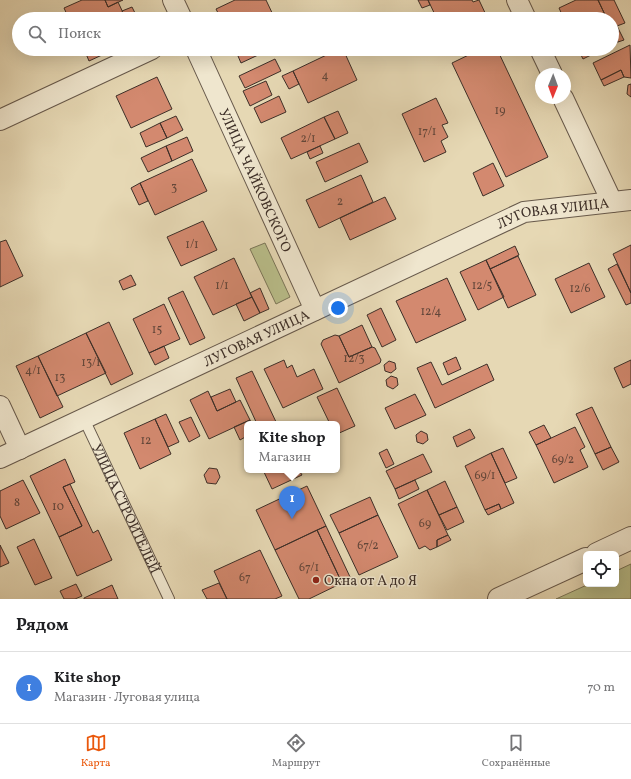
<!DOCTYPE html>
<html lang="ru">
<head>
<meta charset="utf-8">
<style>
	:root { --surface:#fff; --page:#f2f2f2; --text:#202124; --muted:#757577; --line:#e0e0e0; --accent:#ea580c }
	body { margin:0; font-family:Vollkorn,serif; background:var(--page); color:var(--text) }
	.controls { position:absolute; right:12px; bottom:12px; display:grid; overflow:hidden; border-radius:6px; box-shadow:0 4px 16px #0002 }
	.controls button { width:36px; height:36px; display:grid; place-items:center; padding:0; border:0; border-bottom:1px solid var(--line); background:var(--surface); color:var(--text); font:20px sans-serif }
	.compass { position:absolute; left:535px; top:68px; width:36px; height:36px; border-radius:50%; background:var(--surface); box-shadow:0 4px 16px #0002; rotate:181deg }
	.you { position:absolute; left:338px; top:308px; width:14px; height:14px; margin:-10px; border:3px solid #fff; border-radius:50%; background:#1a73e8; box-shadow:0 0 0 6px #1a73e833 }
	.badge { display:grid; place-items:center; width:26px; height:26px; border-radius:50%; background:var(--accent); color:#fff; font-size:13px; font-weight:700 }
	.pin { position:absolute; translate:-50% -33px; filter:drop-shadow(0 1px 2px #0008) }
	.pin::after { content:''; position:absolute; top:21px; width:14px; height:12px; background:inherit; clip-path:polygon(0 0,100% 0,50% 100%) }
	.popup { position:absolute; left:244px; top:421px; width:96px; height:52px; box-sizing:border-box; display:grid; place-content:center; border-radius:6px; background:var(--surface); filter:drop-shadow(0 1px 3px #0005); font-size:13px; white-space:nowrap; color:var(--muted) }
	.popup b { font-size:15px; color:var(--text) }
	.popup::after { content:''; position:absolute; left:50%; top:100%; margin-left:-8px; border:8px solid transparent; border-top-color:var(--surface) }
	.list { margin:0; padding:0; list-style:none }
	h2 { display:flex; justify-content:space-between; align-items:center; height:52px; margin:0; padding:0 16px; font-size:17px }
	h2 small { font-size:13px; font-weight:400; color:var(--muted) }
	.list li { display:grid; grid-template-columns:26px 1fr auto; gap:12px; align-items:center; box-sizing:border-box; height:72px; padding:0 16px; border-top:1px solid var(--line) }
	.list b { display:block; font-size:15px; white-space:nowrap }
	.list p { margin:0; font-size:13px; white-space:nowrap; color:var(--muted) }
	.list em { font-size:13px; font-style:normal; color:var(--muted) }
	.icon { flex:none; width:22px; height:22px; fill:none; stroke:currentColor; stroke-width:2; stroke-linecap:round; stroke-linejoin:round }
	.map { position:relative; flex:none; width:631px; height:599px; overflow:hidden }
	.search { position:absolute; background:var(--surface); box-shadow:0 4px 16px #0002; left:12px; right:12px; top:12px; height:44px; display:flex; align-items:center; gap:10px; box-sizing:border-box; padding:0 14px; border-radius:22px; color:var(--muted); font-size:15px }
	.sheet { height:124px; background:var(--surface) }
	nav { display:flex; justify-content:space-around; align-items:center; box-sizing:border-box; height:56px; border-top:1px solid var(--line); background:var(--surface); font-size:11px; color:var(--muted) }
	nav a { display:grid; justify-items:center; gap:2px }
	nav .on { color:var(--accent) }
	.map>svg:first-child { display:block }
	.green { fill:#b9be8a; stroke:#7b7659 }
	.building { fill:#d3896f; stroke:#3d2f28 }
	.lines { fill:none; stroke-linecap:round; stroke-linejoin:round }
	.service-casing { stroke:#67594b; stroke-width:12 }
	.minor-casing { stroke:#67594b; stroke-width:22 }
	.tertiary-casing { stroke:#67594b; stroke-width:24 }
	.service { stroke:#efe6ce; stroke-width:10 }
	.minor { stroke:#efe6ce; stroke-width:20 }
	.tertiary { stroke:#efe6ce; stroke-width:22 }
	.poi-dot { fill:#8f2418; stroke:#efe6ce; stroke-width:1.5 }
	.labels { text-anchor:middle; stroke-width:3; stroke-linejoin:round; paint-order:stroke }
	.number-label { font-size:12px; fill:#62463a }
	.street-label { font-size:14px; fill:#3d2f28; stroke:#efe6ce }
	.poi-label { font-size:14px; fill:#3d2f28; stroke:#efe6ce; text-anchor:start }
</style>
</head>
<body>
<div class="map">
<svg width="631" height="599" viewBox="0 0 631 599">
	<rect width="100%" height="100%" fill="#e6d8b4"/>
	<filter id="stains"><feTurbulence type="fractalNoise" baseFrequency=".005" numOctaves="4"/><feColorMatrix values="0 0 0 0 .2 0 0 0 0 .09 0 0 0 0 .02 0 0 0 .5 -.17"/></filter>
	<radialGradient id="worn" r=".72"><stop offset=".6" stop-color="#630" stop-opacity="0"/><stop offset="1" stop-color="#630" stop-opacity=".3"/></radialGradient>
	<path class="green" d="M265,243l25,54 -14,7 -26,-55z
		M631,564v35h-75l33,-15h27v-13z"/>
	<path class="building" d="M82,0h23l3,7 10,-5 8,17h-57l-5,-11z
		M105,0h18l-15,7z
		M235,0h31l9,19h-54l-5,-10z
		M418,0h10l2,5 -8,3z
		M428,0h44l1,2 6,-2 8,17 -4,2h-46z
		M576,0h22l9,19h-43l-5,-11z
		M598,0h16l11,23 -8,3 7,14 -6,2 -6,-12v-11h-5z
		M132,7l6,12h-12l-4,-8z
		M612,30l6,12 -6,3z
		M630,45l1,33 -7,-1 -3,-7 -20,10 -8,-17z
		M84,49h31l-26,12z
		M235,49h36l-30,14z
		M339,49h4l14,31 -49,23 -15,-32z
		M481,49h16l51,108 -42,20 -54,-114z
		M578,49h25l-20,10z
		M275,59l6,12 -36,17 -6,-12z
		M621,70l3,7 -20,9 -3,-6z
		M293,71l6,13 -10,5 -7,-13z
		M157,77l15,32 -41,19 -15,-32z
		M266,81l6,14 -22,11 -7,-15z
		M631,84v13l-4,-3 1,-9z
		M279,96l7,16 -25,11 -7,-15z
		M436,98l12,25 -6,2 6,12 -7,4 5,11 -22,10 -22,-48z
		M338,111l10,22 -13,6 -11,-22z
		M176,116l7,14 -16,8 -7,-15z
		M324,117l11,22 -44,20 -10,-21z
		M160,123l7,15 -21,9 -6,-14z
		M187,137l6,14 -21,10 -6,-15z
		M359,143l9,19 -43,20 -9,-20z
		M166,146l6,15 -24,11 -7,-14z
		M320,146l3,7 -13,6 -3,-7z
		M192,159l15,32 -52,24 -15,-32z
		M493,163l11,23 -21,10 -10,-23z
		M361,175l12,27 -54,26 -13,-28z
		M140,183l8,18 -9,4 -8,-17z
		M385,197l11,22 -46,21 -10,-22z
		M203,221l14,29 -36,16 -14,-29z
		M6,240l17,36 -23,11v-45z
		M631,245v48l-18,-39z
		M515,246l4,9 -29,14 -4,-9z
		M518,256l18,39 -28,13 -18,-39z
		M234,258l18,39 -39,18 -19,-38z
		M486,260l18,37 -26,13 -18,-38z
		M589,263l16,34 -34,16 -16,-34z
		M617,264l14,29v10l-5,2 -18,-36z
		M131,275l5,10 -13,5 -4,-9z
		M447,278l19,42 -50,23 -20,-42z
		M260,288l9,21 -9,4 -10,-20z
		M183,291l22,47 -15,7 -22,-47z
		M252,297l8,16 -16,8 -8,-17z
		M164,304l16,35 -31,14 -16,-34z
		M381,308l15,32 -14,7 -15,-32z
		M109,322l24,52 -22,11 -25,-52z
		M362,325l10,22 -23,10 -10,-21z
		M86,333l20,40 -49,23 -19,-40z
		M335,335l4,1 10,21 23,-10 3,1 6,12 -1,3 -41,20 -18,-39 2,-4z
		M164,346l5,12 -14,7 -6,-12z
		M38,356l25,51 -23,11 -24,-52z
		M456,357l5,12 -13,6 -5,-12z
		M284,360l3,8 5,-3 5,12 17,-8 9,20 -40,19 -19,-39z
		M631,360v24l-8,4 -9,-20z
		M389,361l6,2 1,6 -5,4 -6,-2 -1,-6z
		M431,362l11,23 45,-21 7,16 -59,28 -18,-40z
		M252,371l25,53h-20l-21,-46z
		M391,376l6,2 1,7 -5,4 -6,-3 -1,-6z
		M337,388l18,38 -18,8v-10h-7l-13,-27z
		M230,389l6,13 -19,9 -6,-14z
		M208,391l9,20 23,-11 10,20 -41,19 -19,-39z
		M415,394l11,21 -31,14 -10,-21z
		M592,407l19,40 -16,7 -19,-40z
		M166,414l13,28 -11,5 -13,-28z
		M191,417l9,19 -11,6 -10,-20z
		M155,419l16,35 -31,15 -16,-36z
		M250,420l2,4h-5v12l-7,4 -6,-13z
		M544,425l7,13 -15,7 -7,-13z
		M575,427l10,20 -5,3 8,17 -34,16 -18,-38z
		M470,429l5,9 -18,9 -4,-10z
		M421,431l6,3 1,6 -5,4 -6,-2 -1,-7z
		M611,447l8,15 -16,8 -8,-16z
		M503,448l14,30 -12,5 -14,-30z
		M387,449l7,15 -8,4 -7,-15z
		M491,453l23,50 -13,6 -2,-5 -14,6 -20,-44z
		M423,454l9,18 -37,17 -9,-18z
		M65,459l10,23 -12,5 19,39 -23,11 -29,-61z
		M209,468l8,1 3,8 -4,7 -9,-1 -3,-8z
		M263,470h36l3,5 -30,14z
		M23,480l17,33 -34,16 -6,-13v-25z
		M415,480l4,9 -20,10 -4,-10z
		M445,481l12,26 -18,8 -12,-25z
		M70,484l23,49 5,-3 14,30 -35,16 -18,-39 23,-11 -19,-39z
		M307,486l19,40 -51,24 -19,-40z
		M427,490l21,45 -11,5v7l-7,3 -5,-4 -6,3 -21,-45z
		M370,497l8,18 -39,18 -9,-18z
		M499,504l2,5 -13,6 -3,-5z
		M457,507l7,15 -17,8 -8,-15z
		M378,515l20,42 -39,18 -20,-42z
		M326,526l25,53 -9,4 -25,-53z
		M317,530l25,53 -33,16h-10l-24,-49z
		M448,535l3,5 -14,7v-7z
		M34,539l18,39 -17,7 -18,-38z
		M0,545l9,18 -9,4z
		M260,550l22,46 -7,3h-48l-13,-28z
		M219,583l8,16h-20l-5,-9z
		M76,584l6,12 -7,3h-11l-4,-8z
		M112,585l6,14h-34v-1z"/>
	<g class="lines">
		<g class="service-casing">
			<g id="service">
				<path id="s1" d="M84,419l85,180"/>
			</g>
		</g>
		<g class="minor-casing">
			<g id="minor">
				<path d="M173,0l9,19"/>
				<path d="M517,0l9,19"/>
				<path id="s2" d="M196,49l119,261"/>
				<path d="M540,49l12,25"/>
				<path d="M563,98l49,104"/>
				<path d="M0,120l152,-71"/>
				<path d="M0,406l20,43"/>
				<path id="s3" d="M0,458l524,-246 107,-12"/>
			</g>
		</g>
		<g class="tertiary-casing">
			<path id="tertiary" d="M597,554l34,-16
				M499,599l87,-40"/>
		</g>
		<use href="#service" class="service"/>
		<use href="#minor" class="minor"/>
		<use href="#tertiary" class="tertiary"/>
	</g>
	<circle class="poi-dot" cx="316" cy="580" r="4"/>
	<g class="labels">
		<g class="number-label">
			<text x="325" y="79">4</text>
			<text x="500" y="114">19</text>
			<text x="427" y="135">17/1</text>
			<text x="308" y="142">2/1</text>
			<text x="174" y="191">3</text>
			<text x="340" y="205">2</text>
			<text x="192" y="248">1/1</text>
			<text x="222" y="289">1/1</text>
			<text x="482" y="289">12/5</text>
			<text x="580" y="292">12/6</text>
			<text x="431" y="315">12/4</text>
			<text x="157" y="333">15</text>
			<text x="354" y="362">12/3</text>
			<text x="91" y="366">13/1</text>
			<text x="33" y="374">4/1</text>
			<text x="60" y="381">13</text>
			<text x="146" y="444">12</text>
			<text x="563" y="463">69/2</text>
			<text x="485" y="479">69/1</text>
			<text x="17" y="506">8</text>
			<text x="58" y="510">10</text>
			<text x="425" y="527">69</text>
			<text x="368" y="549">67/2</text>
			<text x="309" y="571">67/1</text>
			<text x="245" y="581">67</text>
		</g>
		<g class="street-label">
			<text dy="5" stroke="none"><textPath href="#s2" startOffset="144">УЛИЦА ЧАЙКОВСКОГО</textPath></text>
			<text dy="5" stroke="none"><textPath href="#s3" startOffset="607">ЛУГОВАЯ УЛИЦА</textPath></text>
			<text dy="5" stroke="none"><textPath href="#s3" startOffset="283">ЛУГОВАЯ УЛИЦА</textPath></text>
			<text dy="5" stroke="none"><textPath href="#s1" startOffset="99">УЛИЦА СТРОИТЕЛЕЙ</textPath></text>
		</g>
		<g class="poi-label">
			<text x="324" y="585">Окна от А до Я</text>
		</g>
	</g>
	<rect width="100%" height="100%" filter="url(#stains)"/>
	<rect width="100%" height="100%" fill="url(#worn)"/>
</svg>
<div class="controls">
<button><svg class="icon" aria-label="locate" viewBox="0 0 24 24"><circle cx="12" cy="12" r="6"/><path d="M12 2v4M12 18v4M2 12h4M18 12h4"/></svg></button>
</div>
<svg class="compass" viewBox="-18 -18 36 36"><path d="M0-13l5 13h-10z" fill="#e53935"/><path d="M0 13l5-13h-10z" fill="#757577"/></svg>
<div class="you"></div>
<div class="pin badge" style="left:292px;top:519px;background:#3f7fe0">1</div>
<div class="popup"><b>Kite shop</b>Магазин</div>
<div class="search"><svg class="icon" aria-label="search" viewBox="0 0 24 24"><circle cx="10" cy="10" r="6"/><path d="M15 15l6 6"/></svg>Поиск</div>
</div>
<section class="sheet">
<h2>Рядом<small></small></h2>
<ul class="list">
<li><span class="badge" style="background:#3f7fe0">1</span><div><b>Kite shop</b><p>Магазин · Луговая улица</p></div><em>70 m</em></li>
</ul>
</section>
<nav>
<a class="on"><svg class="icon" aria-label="map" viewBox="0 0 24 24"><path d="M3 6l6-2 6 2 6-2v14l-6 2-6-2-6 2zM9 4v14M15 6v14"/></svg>Карта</a>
<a><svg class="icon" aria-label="directions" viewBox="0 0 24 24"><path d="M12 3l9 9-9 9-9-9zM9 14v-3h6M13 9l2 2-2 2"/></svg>Маршрут</a>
<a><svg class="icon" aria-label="saved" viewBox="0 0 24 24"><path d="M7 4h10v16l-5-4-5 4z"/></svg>Сохранённые</a>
</nav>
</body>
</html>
